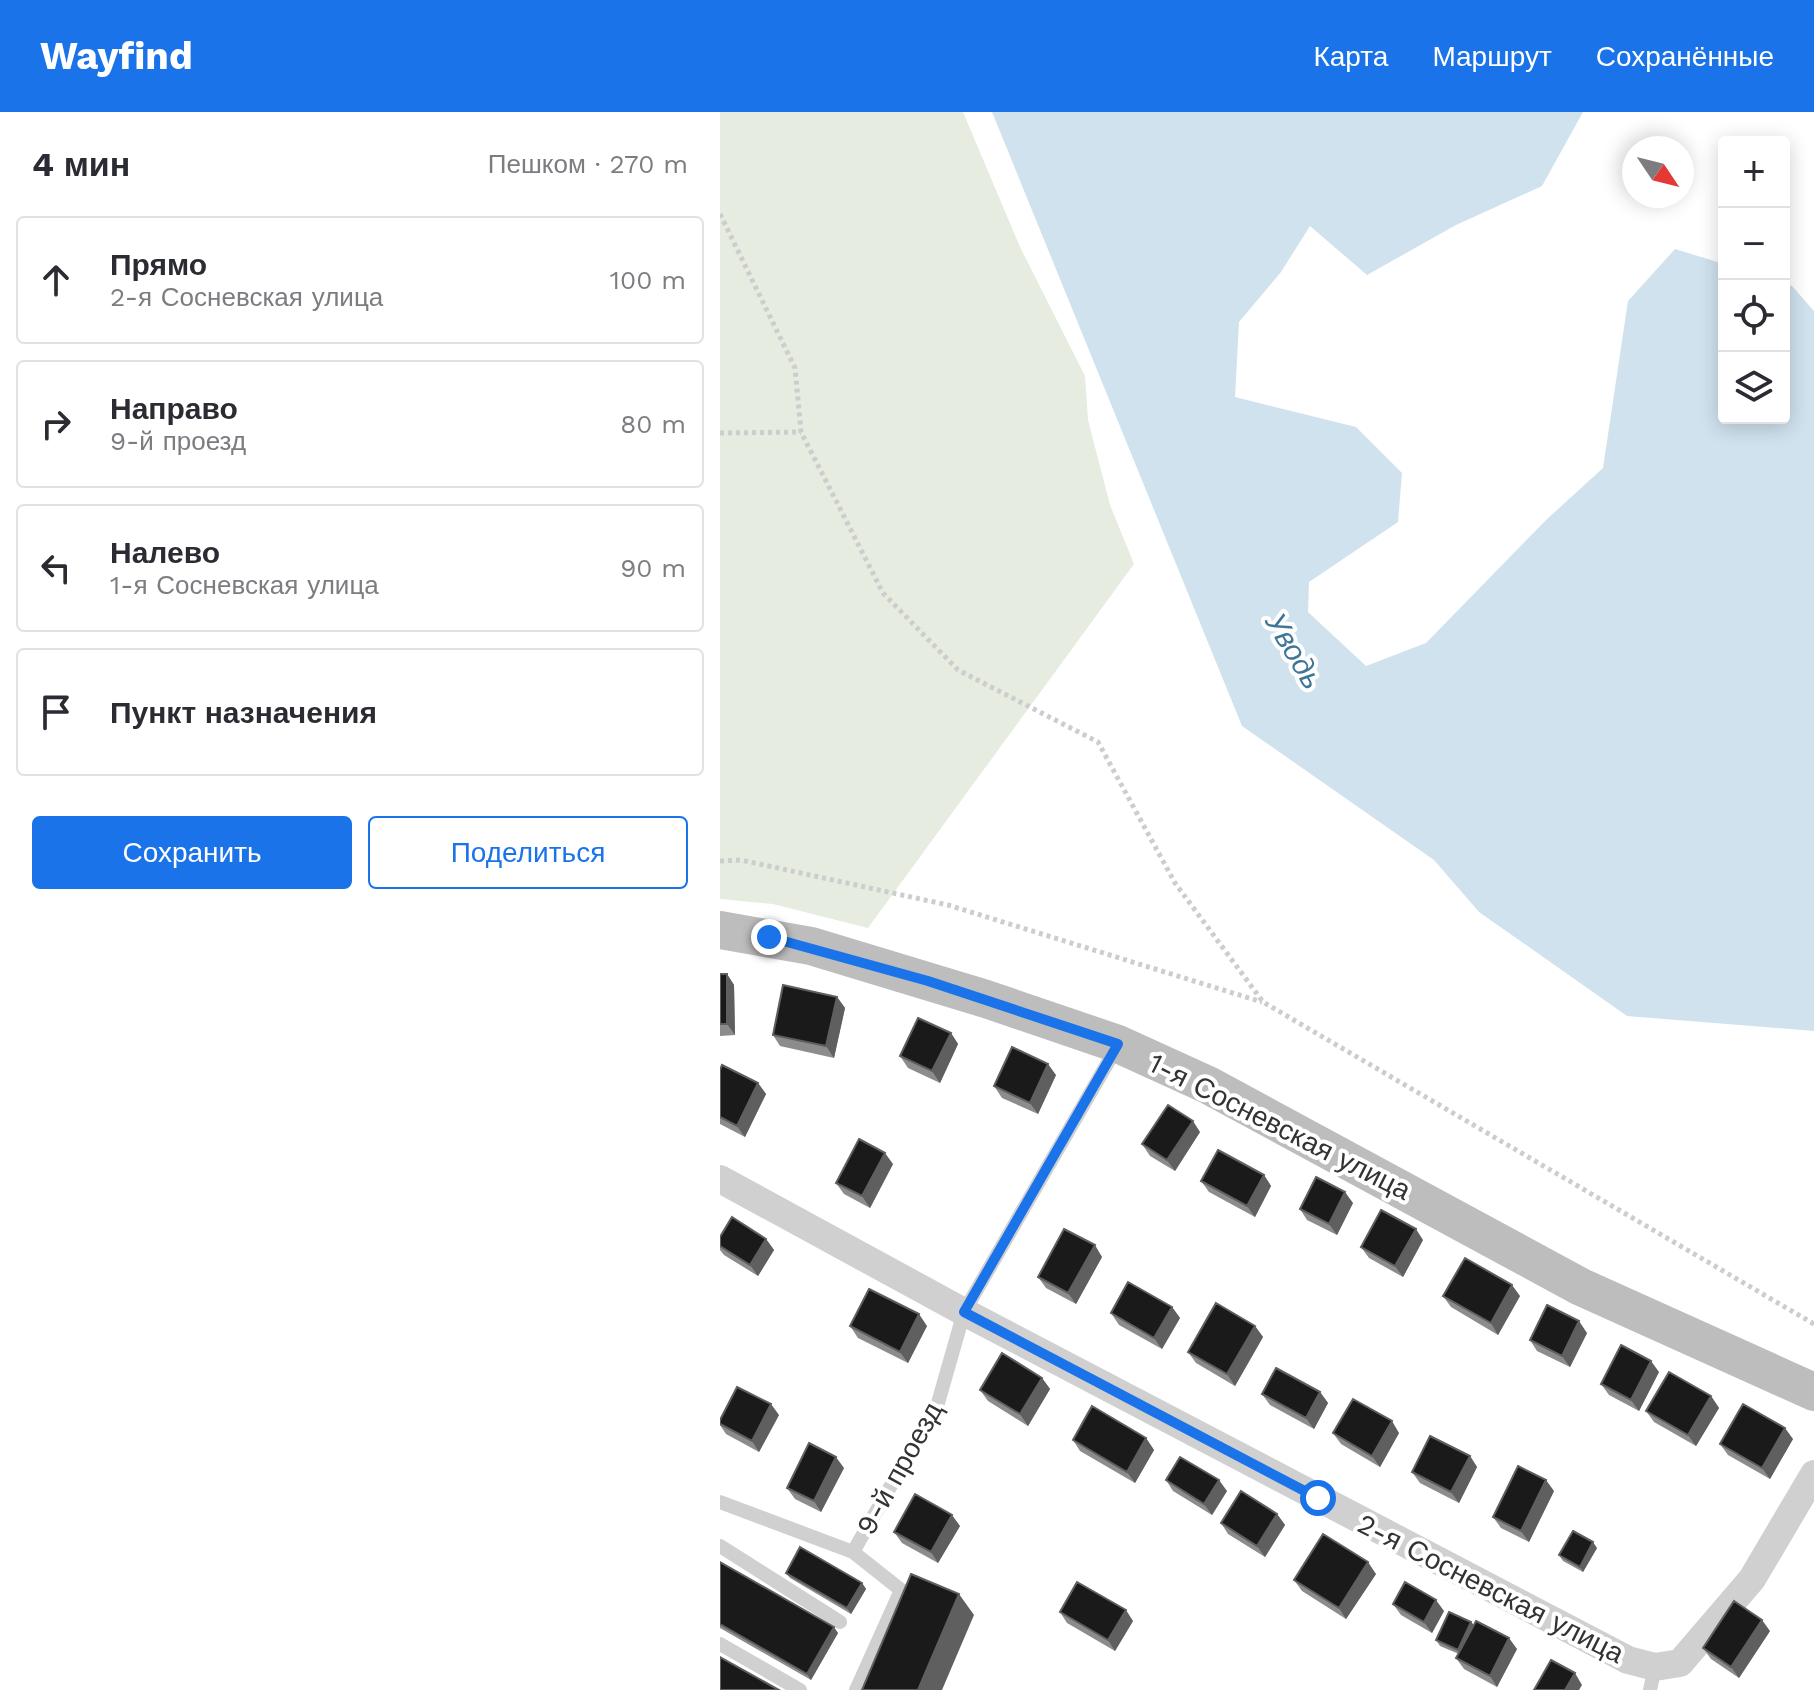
<!DOCTYPE html>
<html lang="ru">
<head>
<meta charset="utf-8">
<style>
	:root { --surface:#fff; --page:#f2f2f3; --text:#2b2b33; --muted:#7c7c81; --line:#e1e1e2; --accent:#1a73e8 }
	body { margin:0; font-family:"Work Sans",sans-serif; background:var(--page); color:var(--text) }
	.controls { position:absolute; right:24px; top:24px; display:grid; overflow:hidden; border-radius:8px; box-shadow:0 4px 20px #0003 }
	.controls button { width:72px; height:72px; display:grid; place-items:center; padding:0; border:0; border-bottom:2px solid var(--line); background:var(--surface); color:var(--text); font:40px sans-serif }
	.compass { position:absolute; left:902px; top:24px; width:72px; height:72px; border-radius:50%; background:var(--surface); box-shadow:0 4px 20px #0003; rotate:125deg }
	.stop { position:absolute; width:24px; height:24px; margin:-18px; border:6px solid #1a73e8; border-radius:50%; background:#fff }
	.stop.end { background:#1a73e8; border-color:#fff; box-shadow:0 2px 8px #0008 }
	.list { margin:0; padding:0; list-style:none }
	h2 { display:flex; justify-content:space-between; align-items:center; height:104px; margin:0; padding:0 32px; font-size:34px }
	h2 small { font-size:26px; font-weight:400; color:var(--muted) }
	.list li { display:grid; grid-template-columns:52px 1fr auto; gap:24px; align-items:center; box-sizing:border-box; height:128px; margin:0 16px 16px; padding:0 16px; border:2px solid var(--line); border-radius:8px }
	.list b { display:block; font-size:30px; white-space:nowrap }
	.list p { margin:0; font-size:26px; white-space:nowrap; color:var(--muted) }
	.list em { font-size:26px; font-style:normal; color:var(--muted) }
	.actions { display:flex; gap:16px; padding:24px 32px }
	.actions a { flex:1; padding:18px 0; border:2px solid var(--accent); border-radius:8px; text-align:center; font-size:28px; color:var(--accent) }
	.actions .main { background:var(--accent); color:#fff }
	.icon { flex:none; width:44px; height:44px; fill:none; stroke:currentColor; stroke-width:2; stroke-linecap:round; stroke-linejoin:round }
	.map { position:relative; flex:none; width:1094px; height:1578px; overflow:hidden }
	header { display:flex; align-items:center; gap:48px; box-sizing:border-box; height:112px; padding:0 40px; background:var(--accent); color:#fff }
	header strong { font-size:38px }
	nav { display:flex; gap:44px; margin-inline-start:auto; font-size:28px }
	main { display:flex }
	aside { flex:1; background:var(--surface) }
	.map>svg:first-child { display:block }
	.green { fill:#e6ecdf }
	.water { fill:#cfe2ee }
	.lines { fill:none; stroke-linecap:round; stroke-linejoin:round }
	.path { stroke:#cdcdcd; stroke-width:5; stroke-dasharray:4 4; stroke-linecap:butt }
	.service { stroke:#d0d0d0; stroke-width:14 }
	.minor { stroke:#d0d0d0; stroke-width:28 }
	.secondary { stroke:#bdbdbd; stroke-width:38 }
	.wall { fill:#8c8c8c }
	.shaded-wall { fill:#5f5f5f }
	.building { fill:#1a1a1a; stroke:#5f5f5f; stroke-width:2 }
	.route { stroke:#1a73e8; stroke-width:10 }
	.labels { text-anchor:middle; stroke-width:8; stroke-linejoin:round; paint-order:stroke }
	.street-label { font-size:28px; fill:#333; stroke:#fff }
	.water-label { font-size:30px; font-style:italic; fill:#3f7597; stroke:#fff }
</style>
</head>
<body>
<header>
<strong>Wayfind</strong>
<nav><a>Карта</a><a>Маршрут</a><a>Сохранённые</a></nav>
</header>
<main>
<aside>
<h2>4 мин<small>Пешком · 270 m</small></h2>
<ul class="list">
<li><svg class="icon" aria-label="ahead" viewBox="0 0 24 24"><path d="M12 20V5M6 11l6-6 6 6"/></svg><div><b>Прямо</b><p>2-я Сосневская улица</p></div><em>100 m</em></li>
<li><svg class="icon" aria-label="right" viewBox="0 0 24 24"><path d="M7 20v-9h11M14 6l5 5-5 5"/></svg><div><b>Направо</b><p>9-й проезд</p></div><em>80 m</em></li>
<li><svg class="icon" aria-label="left" viewBox="0 0 24 24"><path d="M17 20v-9H6M10 6l-5 5 5 5"/></svg><div><b>Налево</b><p>1-я Сосневская улица</p></div><em>90 m</em></li>
<li><svg class="icon" aria-label="arrive" viewBox="0 0 24 24"><path d="M6 21V4h12l-3 4 3 4H6"/></svg><div><b>Пункт назначения</b></div></li>
</ul>
<div class="actions"><a class="main">Сохранить</a><a>Поделиться</a></div>
</aside>
<div class="map">
<svg width="1094" height="1578" viewBox="0 0 1094 1578">
	<rect width="100%" height="100%" fill="#fff"/>
	<path class="green" d="M0,0h243l57,135 65,129 3,44 22,85 24,59 -266,364 -95,-24 -53,-5z"/>
	<path class="water" d="M272,0h591l-41,74 -86,39 -89,50 -57,-49 -29,46 -42,50 -4,75 121,30 46,46 -4,49 -89,60 -1,30 58,54 60,-23 120,-123 57,-52 25,-167 47,-52 49,15v154h60v-134l8,2 22,25v720l-187,-15 -148,-104 -45,-52 -192,-134z"/>
	<g class="lines">
		<path class="path" d="M0,102l75,154 6,64 82,161 75,77 140,72 77,141 88,119 551,322
			M0,321l81,-1
			M0,749l21,-1 207,45 314,97"/>
		<path class="service" d="M0,1390l133,50 48,38 -45,100
			M0,1434l120,76
			M133,1440l85,-149 26,-91 154,-267
			M0,1532l80,46
			M930,1578l5,-23"/>
		<path class="minor" d="M0,1067l244,133 664,348 27,7 25,-4 72,-84 62,-105"/>
		<path class="secondary" d="M0,818l91,16 175,53 132,45 90,41 373,202 233,105"/>
	</g>
	<path class="wall" d="M0,862h7l7,11 1,50 -15,1z
		M117,885l8,11 -11,50 -54,-12 -7,-11z
		M231,921l7,11 -18,39 -32,-15 -8,-12z
		M0,958l38,13 8,11 -21,43 -25,-13z
		M336,963l-18,39 -36,-16 -8,-12z
		M480,1020l-25,39 -25,-15 -8,-12z
		M173,1052l-23,44 -26,-14 -8,-11z
		M544,1063l7,11 -16,31 -46,-25 -8,-11z
		M633,1091l-16,32 -30,-15 -7,-11z
		M0,1125l46,2 8,11 -16,26 -34,-21 -4,-5z
		M703,1128l-20,37 -34,-19 -8,-11z
		M382,1145l-26,47 -30,-16 -8,-11z
		M723,1184h77l-22,39 -47,-28z
		M452,1195l8,11 -18,31 -43,-24 -8,-12z
		M130,1214h77l-19,37 -50,-25z
		M535,1214l8,11 -28,49 -39,-23 -8,-11z
		M867,1221l-17,34 -33,-16 -7,-11z
		M939,1260l-20,39 -30,-16 -8,-11z
		M322,1266l8,11 -22,37 -40,-25 -8,-11z
		M600,1280l8,11 -14,26 -44,-24 -8,-11z
		M991,1284l8,12 -23,38 -42,-24 -8,-11z
		M59,1303l-20,37 -33,-18 -6,-9v-5z
		M613,1321h66l-19,34 -39,-23z
		M426,1326l8,12 -19,33 -55,-32 -7,-11z
		M1073,1327l-23,40 -42,-24 -8,-11z
		M750,1344l7,11 -18,36 -39,-20 -8,-11z
		M124,1356l-23,44 -26,-13 -8,-11z
		M446,1368l61,11 -15,24 -39,-24z
		M834,1379l-25,51 -28,-14 -8,-11z
		M557,1402l8,11 -20,32 -37,-23 -7,-11z
		M240,1414l-22,37 -36,-20 -8,-11z
		M877,1436l-14,24 -20,-11 -4,-6z
		M0,1450l118,71 -27,47 -91,-52z
		M66,1461l76,10 4,6 -15,25 -61,-36z
		M656,1462l-30,45 -44,-28 -8,-11z
		M673,1492l51,7 -12,22 -31,-18z
		M340,1500l73,9 -18,30 -48,-28z
		M751,1510l3,3 43,24 -20,38 -33,-18 -8,-11 3,-4 -19,-8 -4,-6z
		M1050,1519l-31,47 -28,-19 -8,-11z"/>
	<path class="shaded-wall" d="M7,862l7,11 1,50 -8,-11z
		M117,885l8,11 -11,50 -8,-12z
		M231,921l7,11 -18,39 -8,-12z
		M328,952l8,11 -18,39 -8,-11z
		M38,971l8,11 -21,43 -8,-11z
		M473,1009l7,11 -25,39 -8,-11z
		M165,1041l8,11 -23,44 -8,-12z
		M544,1063l7,11 -16,31 -8,-11z
		M625,1080l8,11 -16,32 -8,-11z
		M696,1117l7,11 -20,37 -8,-11z
		M46,1127l8,11 -16,26 -8,-11z
		M375,1133l7,12 -26,47 -8,-11z
		M792,1173l8,11 -22,39 -7,-12z
		M452,1195l8,11 -18,31 -8,-11z
		M199,1202l8,12 -19,37 -8,-11z
		M859,1209l8,12 -17,34 -8,-11z
		M535,1214l8,11 -28,49 -8,-12z
		M931,1249l8,11 -20,39 -8,-11z
		M322,1266l8,11 -22,37 -8,-12z
		M600,1280l8,11 -14,26 -8,-11z
		M991,1284l8,12 -23,38 -8,-11z
		M51,1292l8,11 -20,37 -7,-11z
		M672,1309l7,12 -19,34 -8,-11z
		M1065,1316l8,11 -23,40 -8,-11z
		M426,1326l8,12 -19,33 -8,-11z
		M750,1344l7,11 -18,36 -8,-11z
		M116,1345l8,11 -23,44 -7,-11z
		M499,1368l8,11 -15,24 -8,-11z
		M826,1368l8,11 -25,51 -8,-11z
		M557,1402l8,11 -20,32 -8,-11z
		M232,1403l8,11 -22,37 -7,-11z
		M873,1430l4,6 -14,24 -3,-5z
		M648,1450l8,12 -30,45 -7,-11z
		M142,1471l4,6 -15,25 -4,-6z
		M239,1482l15,21 -32,75h-24z
		M716,1488l8,11 -12,22 -8,-11z
		M406,1498l7,11 -18,30 -7,-11z
		M1042,1508l8,11 -31,47 -8,-11z
		M751,1510l4,5 -13,29 -4,-6z
		M114,1515l4,6 -27,47 -4,-6z
		M789,1526l8,11 -20,38 -7,-11z
		M855,1561l7,12 -3,5h-14z"/>
	<path class="building" d="M0,862h7v50h-7z
		M63,873l54,12 -11,49 -53,-11z
		M198,906l33,15 -19,38 -32,-15z
		M292,935l36,17 -18,39 -36,-17z
		M2,953l36,18 -21,43 -17,-9v-47z
		M448,993l25,16 -26,39 -25,-16z
		M139,1027l26,14 -23,43 -26,-13z
		M498,1038l46,25 -17,31 -46,-25z
		M596,1065l29,15 -16,32 -29,-15z
		M661,1098l35,19 -21,37 -34,-19z
		M12,1105l34,22 -16,26 -30,-19v-9z
		M344,1117l31,16 -27,48 -30,-16z
		M745,1146l47,27 -21,38 -48,-27z
		M408,1170l44,25 -18,31 -43,-25z
		M149,1177l50,25 -19,38 -50,-26z
		M496,1191l39,23 -28,48 -39,-22z
		M827,1193l32,16 -17,35 -32,-16z
		M901,1233l30,16 -20,39 -30,-16z
		M282,1241l40,25 -22,36 -40,-24z
		M556,1256l44,24 -14,26 -44,-24z
		M949,1260l42,24 -23,39 -42,-24z
		M17,1275l34,17 -19,37 -32,-17v-4z
		M633,1287l39,22 -20,35 -39,-23z
		M1023,1292l42,24 -23,40 -42,-24z
		M372,1294l54,32 -19,34 -54,-32z
		M710,1324l40,20 -19,36 -39,-20z
		M89,1331l27,14 -22,44 -27,-13z
		M460,1345l39,23 -15,24 -38,-24z
		M798,1354l28,14 -25,51 -28,-14z
		M521,1379l36,23 -20,32 -36,-23z
		M195,1382l37,21 -21,37 -37,-20z
		M853,1419l20,11 -13,25 -21,-12z
		M603,1422l45,28 -29,46 -45,-28z
		M80,1435l62,36 -15,25 -61,-35z
		M0,1450l114,65 -27,47 -87,-50z
		M191,1462l48,20 -41,96h-56z
		M357,1470l49,28 -18,30 -48,-28z
		M685,1470l31,18 -12,22 -31,-18z
		M1014,1489l28,19 -31,47 -28,-19z
		M729,1500l22,10 -13,28 -22,-10z
		M756,1509l33,17 -19,38 -34,-18z
		M0,1545l59,33h-59z
		M831,1548l24,13 -10,17h-31z"/>
	<g class="lines">
		<path class="route" d="M49,825l159,44 190,63 -154,268 354,186"/>
	</g>
	<g class="labels">
		<g class="street-label">
			<text transform="translate(560 1014) rotate(27)" y="10">1-я Сосневская улица</text>
			<text transform="translate(179 1356) rotate(-61)" y="10">9-й проезд</text>
			<text transform="translate(771 1476) rotate(27)" y="10">2-я Сосневская улица</text>
		</g>
		<g class="water-label">
			<text transform="translate(574 539) rotate(59)" y="10">Уводь</text>
		</g>
	</g>
</svg>
<div class="controls">
<button>+</button>
<button>−</button>
<button><svg class="icon" aria-label="locate" viewBox="0 0 24 24"><circle cx="12" cy="12" r="6"/><path d="M12 2v4M12 18v4M2 12h4M18 12h4"/></svg></button>
<button><svg class="icon" aria-label="layers" viewBox="0 0 24 24"><path d="M12 4l9 5-9 5-9-5zM3 14l9 5 9-5"/></svg></button>
</div>
<svg class="compass" viewBox="-18 -18 36 36"><path d="M0-13l5 13h-10z" fill="#e53935"/><path d="M0 13l5-13h-10z" fill="#7c7c81"/></svg>
<div class="stop" style="left:598px;top:1386px"></div>
<div class="stop end" style="left:49px;top:825px"></div>
</div>
</main>
</body>
</html>
